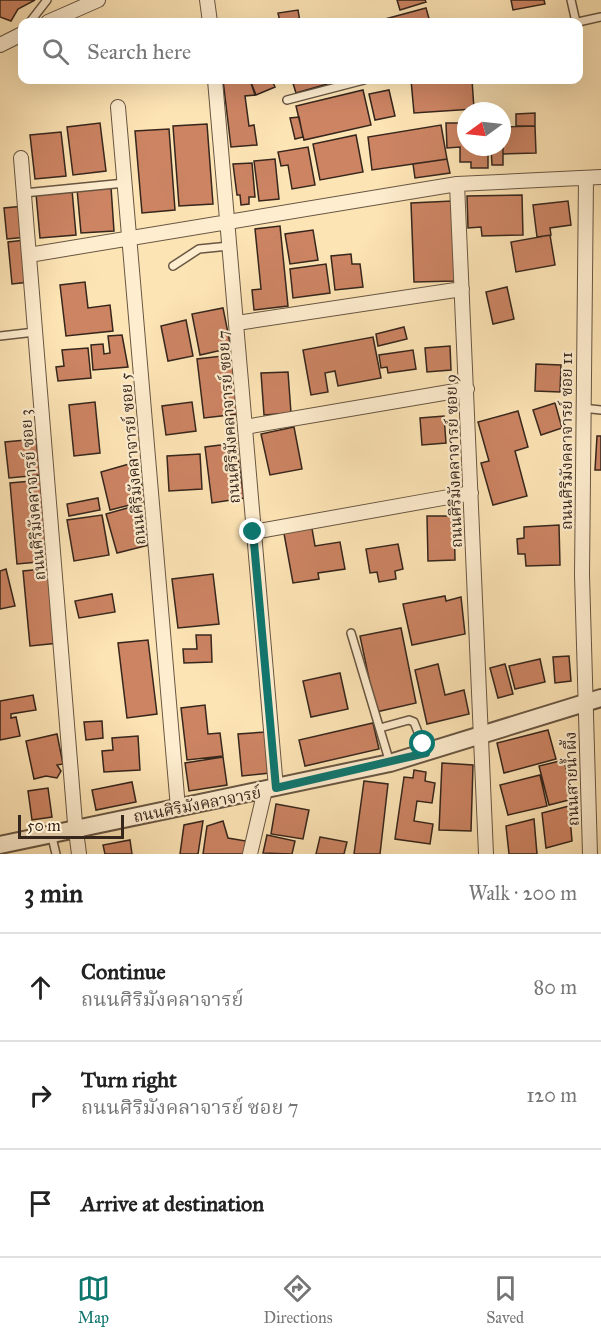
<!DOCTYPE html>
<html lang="en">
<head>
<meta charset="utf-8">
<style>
	:root { --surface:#fff; --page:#f6f6f6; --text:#222; --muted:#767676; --line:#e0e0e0; --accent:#0f766e }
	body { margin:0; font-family:"IM FELL Great Primer","Noto Serif Thai",serif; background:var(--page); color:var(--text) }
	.compass { position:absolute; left:457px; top:102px; width:54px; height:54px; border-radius:50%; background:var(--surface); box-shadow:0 6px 24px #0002; rotate:255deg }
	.scale { position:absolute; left:18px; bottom:15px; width:106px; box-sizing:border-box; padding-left:6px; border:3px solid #36261c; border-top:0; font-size:16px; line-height:21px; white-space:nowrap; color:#36261c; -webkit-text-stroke:4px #feedcf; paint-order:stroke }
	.stop { position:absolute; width:18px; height:18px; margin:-14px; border:4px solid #0f766e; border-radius:50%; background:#fff }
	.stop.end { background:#0f766e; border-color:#fff; box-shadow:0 2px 6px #0008 }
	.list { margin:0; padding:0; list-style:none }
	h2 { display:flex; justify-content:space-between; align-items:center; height:78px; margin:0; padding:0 24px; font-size:26px }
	h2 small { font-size:20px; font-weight:400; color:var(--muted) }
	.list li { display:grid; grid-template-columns:39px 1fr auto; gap:18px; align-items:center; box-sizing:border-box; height:108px; padding:0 24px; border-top:2px solid var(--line) }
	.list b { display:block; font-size:22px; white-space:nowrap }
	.list p { margin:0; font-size:20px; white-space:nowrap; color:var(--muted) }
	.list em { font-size:20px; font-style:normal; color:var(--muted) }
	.icon { flex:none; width:33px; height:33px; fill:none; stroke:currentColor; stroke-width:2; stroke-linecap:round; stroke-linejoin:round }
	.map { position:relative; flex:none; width:601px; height:854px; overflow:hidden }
	.search { position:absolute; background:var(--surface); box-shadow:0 6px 24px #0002; left:18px; right:18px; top:18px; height:66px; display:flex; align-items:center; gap:15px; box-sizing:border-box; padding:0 21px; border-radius:12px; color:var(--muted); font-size:22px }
	.sheet { height:402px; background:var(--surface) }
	nav { display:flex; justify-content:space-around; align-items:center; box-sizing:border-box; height:84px; border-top:2px solid var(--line); background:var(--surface); font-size:16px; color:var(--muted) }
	nav a { display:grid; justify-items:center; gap:3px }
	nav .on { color:var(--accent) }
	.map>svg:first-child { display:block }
	.building { fill:#cc8463; stroke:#36261c; stroke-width:1.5 }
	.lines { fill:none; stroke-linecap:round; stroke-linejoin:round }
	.service-casing { stroke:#685642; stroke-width:10 }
	.minor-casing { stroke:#685642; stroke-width:16 }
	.tertiary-casing { stroke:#685642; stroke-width:20 }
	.service { stroke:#feedcf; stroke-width:7 }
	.minor { stroke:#feedcf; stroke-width:14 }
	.tertiary { stroke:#feedcf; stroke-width:16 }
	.route { stroke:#0f766e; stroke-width:8 }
	.labels { text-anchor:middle; stroke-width:4.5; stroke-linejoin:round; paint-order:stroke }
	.street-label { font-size:16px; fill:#36261c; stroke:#feedcf }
</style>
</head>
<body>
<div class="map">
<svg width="601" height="854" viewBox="0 0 601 854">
	<rect width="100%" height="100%" fill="#fde4b5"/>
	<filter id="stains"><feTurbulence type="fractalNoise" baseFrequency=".00333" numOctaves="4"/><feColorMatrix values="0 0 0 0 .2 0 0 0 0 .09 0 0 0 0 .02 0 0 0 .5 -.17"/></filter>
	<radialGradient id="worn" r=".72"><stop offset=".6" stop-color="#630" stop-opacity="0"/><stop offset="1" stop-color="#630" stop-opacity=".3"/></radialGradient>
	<path class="building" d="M0,0h35l-17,9 -7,12 -11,-4z
		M397,0h28l1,2 -26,8z
		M511,0h33l1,4 -32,6z
		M426,8l4,14h-56z
		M298,10l2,12h-20l-2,-9z
		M223,80h27l5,15 -10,1 4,30 5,-1 3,20 -26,2z
		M250,80h22l3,7 -19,8z
		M292,80h49l-45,13z
		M411,80h61l2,29 -60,4z
		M363,90l8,35 -67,15 -8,-34z
		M389,90l6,26 -20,4 -6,-26z
		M535,113v13h-19v-12z
		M299,117l4,20 -8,2 -5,-21z
		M100,123l6,48 -33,4 -6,-48z
		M446,123h20v24h22v21h-17v-6h-11v-15l-13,1z
		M207,124l6,80 -34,2 -6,-80z
		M441,125l6,34 -75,11 -4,-33z
		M535,126l1,27 -33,1v-27z
		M503,127v38h-11l-1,-18h11z
		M169,129l6,81 -33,3 -7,-82z
		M61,132l5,44 -31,3 -5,-44z
		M356,135l7,37 -43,8 -7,-36z
		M308,147l7,38 -23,4 -4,-24 -7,1 -3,-14z
		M275,159l4,40 -20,2 -5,-40z
		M447,159l3,14 -35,5 -2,-14z
		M252,163l3,34h-6v7l-8,1 -1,-10h-3l-4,-31z
		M111,187l3,44 -33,2 -4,-44z
		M72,190l4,45 -36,3 -4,-44z
		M522,195l1,40 -41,1 -1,-9 -13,1 -1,-32z
		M452,201l3,80 -41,1 -3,-79z
		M568,201l3,24 -21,3 1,7 -14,2 -4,-32z
		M24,206l3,31 -20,2 -3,-31z
		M280,226l8,80 -34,4 -2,-20 9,-1 -6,-60z
		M313,230l5,30 -28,4 -5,-30z
		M550,235l5,30 -39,7 -5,-30z
		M25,240l5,42 -18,2 -4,-42z
		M351,254l1,10h8l3,23 -28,3 -4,-34z
		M326,264l4,29 -37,5 -3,-29z
		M85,282l3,26 22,-3 3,26 -47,5 -6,-51z
		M507,287l7,32 -21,5 -7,-32z
		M223,308l8,40 -31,7 -8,-41z
		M186,320l7,36 -25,5 -7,-35z
		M404,327l3,12 -29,7 -2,-12z
		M122,335l6,32 -35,3 -2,-25 12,-1 1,10 6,-1 -2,-17z
		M373,337l8,41 -43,8 -3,-15 -10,2 3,19 -17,3 -8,-45z
		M450,346l1,24 -24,2 -2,-24z
		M88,348l3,30 -33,3 -2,-14 8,-1 -2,-16z
		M413,350l3,19 -28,4 -1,-6 -6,1 -2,-13z
		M231,355l7,59 -34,4 -7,-59z
		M536,364l25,1 -1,27 -25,-1z
		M288,372l3,41 -27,2 -3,-42z
		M95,402l5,51 -26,3 -5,-51z
		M192,402l4,29 -30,4 -4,-29z
		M555,403l7,25 -21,7 -8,-25z
		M518,411l10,36 -13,4 12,45 -34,9 -12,-42 8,-2 -11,-39z
		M444,416l2,27 -24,2 -2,-27z
		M294,427l8,42 -32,6 -9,-41z
		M597,436h4v34h-6z
		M36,439l4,36 -31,3 -4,-36z
		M236,443l8,55 -32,5 -7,-56z
		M200,454l2,35 -33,2 -2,-35z
		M136,462l10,39 -36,9 -9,-38z
		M42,480l7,81 -32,3 -7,-81z
		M98,498l2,12 -31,6 -2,-12z
		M138,505l11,40 -32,8 -11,-39z
		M102,515l7,40 -35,6 -7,-41z
		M427,516h27l1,44 -27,1z
		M311,523l4,23 25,-4 5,27 -27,4 1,6 -26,4 -10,-55z
		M559,525l1,40 -34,1 -1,-12h-7l-1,-15 7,-1v-11z
		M398,544l5,25 -8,2 1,8 -17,3 -2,-10 -7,1 -4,-24z
		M53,568l6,75 -29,3 -7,-75z
		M6,569l9,37 -15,3v-38z
		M213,574l6,50 -41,4 -6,-49z
		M112,594l3,18 -36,6 -4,-17z
		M445,596l1,5 15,-4 4,37 -53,11 -9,-41z
		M401,628l15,75 -40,9 -16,-76z
		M196,635h15l1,27 -28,1 -1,-14h14z
		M148,640l9,74 -30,4 -9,-75z
		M569,656l2,25 -16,2 -2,-26z
		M540,659l5,23 -30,7 -6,-23z
		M438,664l7,31 19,-5 5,24 -42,10 -12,-54z
		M505,664l8,30 -15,4 -8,-30z
		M340,673l8,36 -37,8 -8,-36z
		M33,695l3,15 -25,4v4l5,-1 4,19 -20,4v-39z
		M205,705l3,29 12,-1 3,23 -36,4 -6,-52z
		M102,721l1,17 -17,2 -2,-18z
		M373,723l6,26 -74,17 -6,-26z
		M548,730l8,29 -52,14 -7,-30z
		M266,732l4,41 -28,3 -4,-42z
		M57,734l6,30 -6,1 4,6 -4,7 -11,-2 -12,3 -8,-38z
		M138,736l2,34 -36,2 -2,-21 11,-1 -1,-12z
		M223,757l4,28 -38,6 -4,-28z
		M564,760l9,39 -24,6 -10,-39z
		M442,763l31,2 -2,66 -32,-1z
		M414,770l12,2 -1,9 10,2 -3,20 -15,-2 -3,20 19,3 -3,20 -35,-5 9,-62 9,1z
		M540,775l7,31 -39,9 -8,-30z
		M364,781l24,3 -8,70h-26z
		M132,782l4,20 -40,8 -4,-20z
		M48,788l4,29 -20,3 -4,-29z
		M276,804l33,6 -6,29 -32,-5z
		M569,806l3,35 -26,7 -4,-35z
		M534,819l3,35h-28l-3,-28z
		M203,821l-5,33h-18l4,-29z
		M223,821l5,17 24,4 -3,12h-46l4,-28z
		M267,835l28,6 -3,13 -29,-1z
		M320,837l27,5 -3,12h-28z
		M130,840l2,14h-27l-2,-9z"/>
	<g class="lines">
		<g class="service-casing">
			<path id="service" d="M571,0l5,22
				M30,22l17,-22
				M578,22l23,-5
				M287,100l77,-20
				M24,193l101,-10
				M173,266l26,-17 30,-3
				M0,336l35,-4
				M582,408l19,2
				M351,633l39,130
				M380,728l29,-8 5,2 11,28
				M51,833l5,21"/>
		</g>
		<g class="minor-casing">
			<path id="minor" d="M207,0l3,22
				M48,22l50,-22
				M0,45l22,-11
				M215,80l61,708
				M118,107l60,701
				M21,158l54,665 4,31
				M586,178l-4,397 8,279
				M457,184l29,670
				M29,255l428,-71 144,-7
				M237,323l225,-34
				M245,427l222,-38
				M253,532l218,-39
				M250,854l15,-64"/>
		</g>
		<g class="tertiary-casing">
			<path id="tertiary" d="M0,845l390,-82 211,-65"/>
		</g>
		<use href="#service" class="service"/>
		<use href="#minor" class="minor"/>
		<use href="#tertiary" class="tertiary"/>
	</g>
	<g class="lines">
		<path class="route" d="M253,532l23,256 150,-35 -3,-9"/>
	</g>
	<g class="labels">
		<g class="street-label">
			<text transform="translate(228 417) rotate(-94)" y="6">ถนนศิริมังคลาจารย์ ซอย 7</text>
			<text transform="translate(566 441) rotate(-90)" y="6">ถนนศิริมังคลาจารย์ ซอย 11</text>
			<text transform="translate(132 459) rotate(-95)" y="6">ถนนศิริมังคลาจารย์ ซอย 5</text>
			<text transform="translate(453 461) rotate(-92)" y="6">ถนนศิริมังคลาจารย์ ซอย 9</text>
			<text transform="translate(32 495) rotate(-95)" y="6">ถนนศิริมังคลาจารย์ ซอย 3</text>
			<text transform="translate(571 779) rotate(-92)" y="6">ถนนสายน้ำผึ้ง</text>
			<text transform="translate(197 804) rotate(-11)" y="6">ถนนศิริมังคลาจารย์</text>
		</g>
	</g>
	<rect width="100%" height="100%" filter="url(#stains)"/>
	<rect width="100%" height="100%" fill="url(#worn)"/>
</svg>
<svg class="compass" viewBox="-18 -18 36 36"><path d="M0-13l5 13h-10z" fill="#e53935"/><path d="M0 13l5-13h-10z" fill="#767676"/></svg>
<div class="scale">50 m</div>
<div class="stop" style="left:423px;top:744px"></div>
<div class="stop end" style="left:253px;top:532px"></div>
<div class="search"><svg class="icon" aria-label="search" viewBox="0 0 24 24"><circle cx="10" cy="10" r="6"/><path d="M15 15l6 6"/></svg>Search here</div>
</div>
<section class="sheet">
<h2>3 min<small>Walk · 200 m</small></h2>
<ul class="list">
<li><svg class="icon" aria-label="ahead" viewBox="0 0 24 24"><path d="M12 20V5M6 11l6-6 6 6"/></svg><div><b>Continue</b><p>ถนนศิริมังคลาจารย์</p></div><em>80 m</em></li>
<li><svg class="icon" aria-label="right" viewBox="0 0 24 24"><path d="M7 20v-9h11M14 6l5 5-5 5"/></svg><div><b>Turn right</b><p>ถนนศิริมังคลาจารย์ ซอย 7</p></div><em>120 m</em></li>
<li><svg class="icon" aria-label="arrive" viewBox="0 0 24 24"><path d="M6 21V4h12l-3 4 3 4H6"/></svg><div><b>Arrive at destination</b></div></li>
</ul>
</section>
<nav>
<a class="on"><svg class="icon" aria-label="map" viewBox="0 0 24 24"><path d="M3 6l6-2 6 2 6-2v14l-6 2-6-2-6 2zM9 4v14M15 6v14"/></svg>Map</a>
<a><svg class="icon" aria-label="directions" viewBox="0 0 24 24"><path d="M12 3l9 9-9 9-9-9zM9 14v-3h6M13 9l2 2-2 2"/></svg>Directions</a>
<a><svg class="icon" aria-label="saved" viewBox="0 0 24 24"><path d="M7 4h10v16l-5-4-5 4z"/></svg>Saved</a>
</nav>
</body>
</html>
